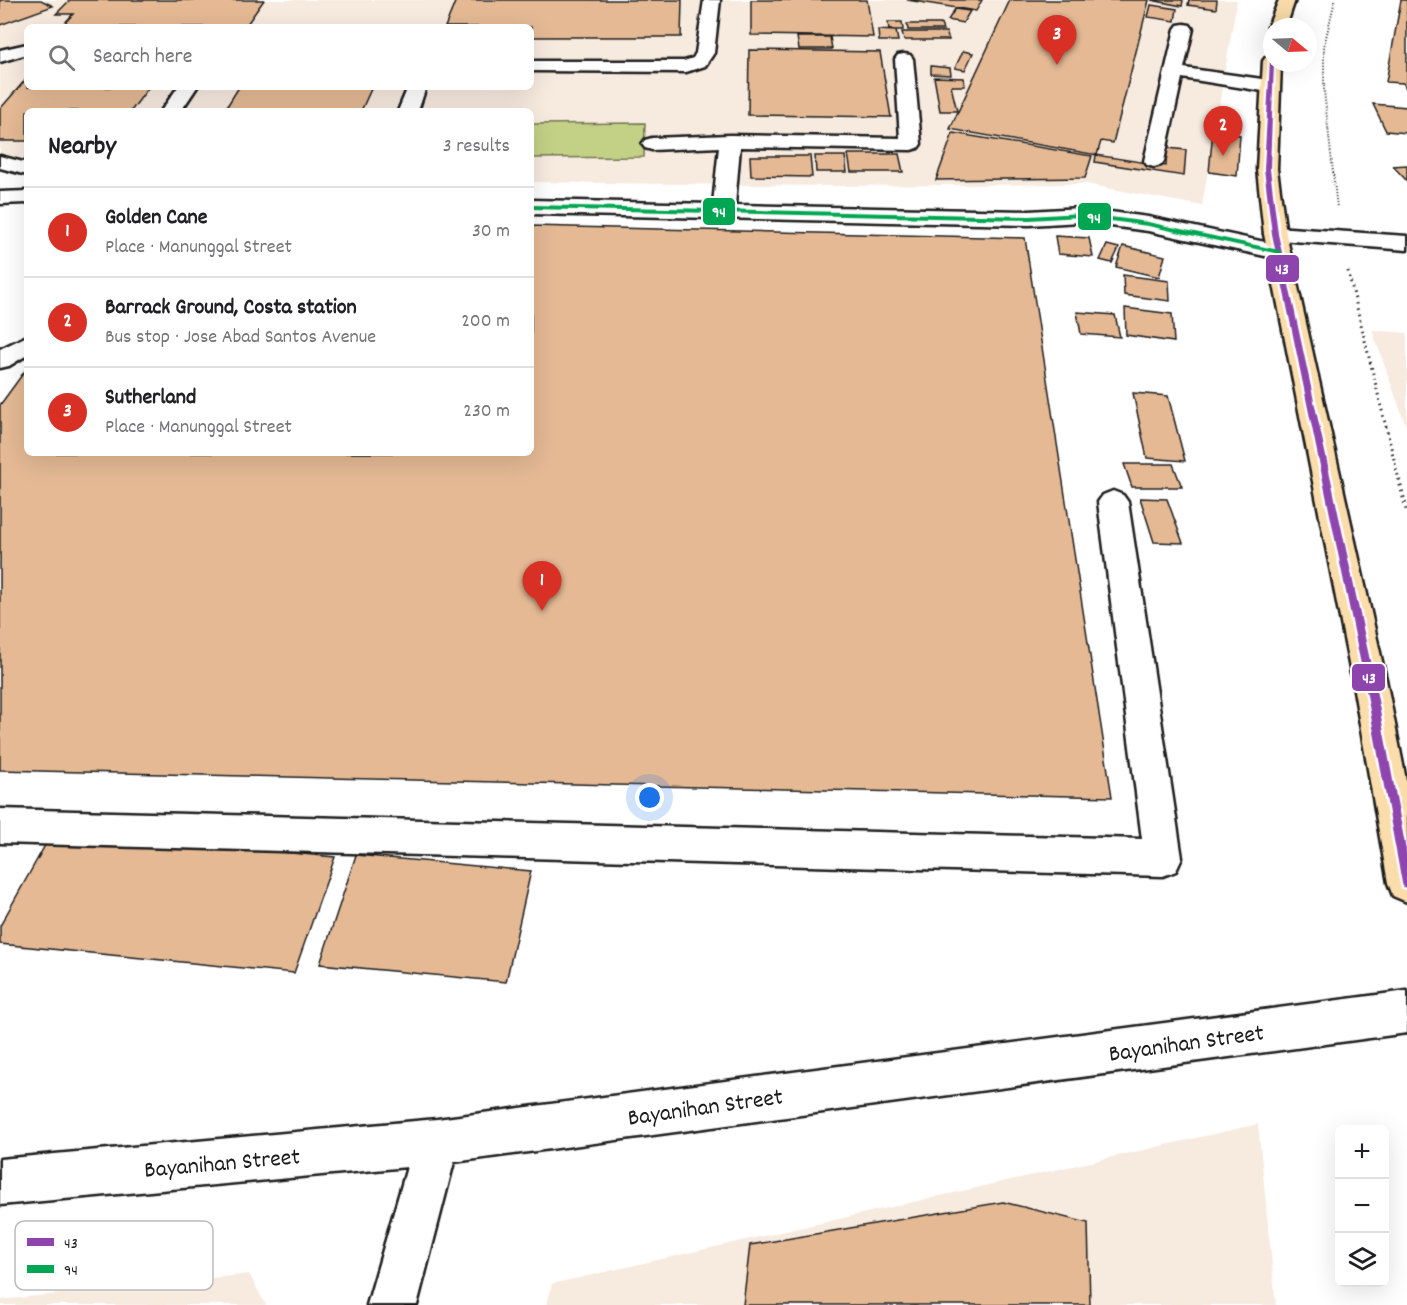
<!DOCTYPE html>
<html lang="en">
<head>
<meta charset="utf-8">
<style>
	:root { --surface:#fff; --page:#f2f2f2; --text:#202124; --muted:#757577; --line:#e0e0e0; --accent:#d93025 }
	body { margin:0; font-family:Dekko,sans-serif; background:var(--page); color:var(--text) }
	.controls { position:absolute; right:18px; bottom:18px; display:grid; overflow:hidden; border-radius:9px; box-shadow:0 6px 24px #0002 }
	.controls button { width:54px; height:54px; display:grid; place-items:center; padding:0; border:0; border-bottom:2px solid var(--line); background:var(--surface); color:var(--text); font:30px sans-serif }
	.compass { position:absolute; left:1263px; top:18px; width:54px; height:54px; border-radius:50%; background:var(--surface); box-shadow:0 6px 24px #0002; rotate:109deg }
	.you { position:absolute; left:650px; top:798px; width:21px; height:21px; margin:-15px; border:4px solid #fff; border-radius:50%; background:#1a73e8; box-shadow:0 0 0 9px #1a73e833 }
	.badge { display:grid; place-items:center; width:39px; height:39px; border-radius:50%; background:var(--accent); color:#fff; font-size:20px; font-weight:700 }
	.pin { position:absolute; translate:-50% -50px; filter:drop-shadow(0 2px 3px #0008) }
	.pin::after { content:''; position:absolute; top:32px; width:21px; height:18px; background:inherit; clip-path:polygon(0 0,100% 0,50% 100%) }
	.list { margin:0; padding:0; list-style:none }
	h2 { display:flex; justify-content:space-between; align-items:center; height:78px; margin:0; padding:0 24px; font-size:26px }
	h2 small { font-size:20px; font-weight:400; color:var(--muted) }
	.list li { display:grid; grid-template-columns:39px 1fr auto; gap:18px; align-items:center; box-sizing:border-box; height:90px; padding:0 24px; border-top:2px solid var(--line) }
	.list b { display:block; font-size:22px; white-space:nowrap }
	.list p { margin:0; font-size:20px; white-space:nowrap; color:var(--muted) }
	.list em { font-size:20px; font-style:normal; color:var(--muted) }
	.icon { flex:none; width:33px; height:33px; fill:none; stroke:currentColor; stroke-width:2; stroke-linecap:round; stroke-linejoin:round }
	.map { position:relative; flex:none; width:1407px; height:1305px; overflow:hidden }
	.search { position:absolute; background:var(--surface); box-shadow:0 6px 24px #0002; left:24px; top:24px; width:510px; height:66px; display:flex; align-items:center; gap:15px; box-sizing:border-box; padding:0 21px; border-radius:9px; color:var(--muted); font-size:22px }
	.panel { position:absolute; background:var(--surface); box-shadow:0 6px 24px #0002; left:24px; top:108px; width:510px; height:348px; border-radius:9px }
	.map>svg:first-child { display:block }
	.built { fill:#f7eadf; fill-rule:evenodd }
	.green { fill:#c3d186; stroke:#707651; stroke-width:1.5 }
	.building { fill:#e4b994; stroke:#1c1c1c; stroke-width:1.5 }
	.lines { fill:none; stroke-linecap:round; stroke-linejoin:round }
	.minor-casing { stroke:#1c1c1c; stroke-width:5 }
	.major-casing { stroke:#1c1c1c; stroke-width:5 }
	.path-far2 { stroke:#1c1c1c; stroke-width:2; stroke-dasharray:1 2; stroke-linecap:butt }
	.path-far1 { stroke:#1c1c1c; stroke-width:3; stroke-dasharray:1.5 4; stroke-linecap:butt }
	.path { stroke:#1c1c1c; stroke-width:4; stroke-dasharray:1.5 4.5; stroke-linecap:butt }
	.minor { fill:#fff; fill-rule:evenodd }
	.major { fill:#faddab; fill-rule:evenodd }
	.bus-1-casing { stroke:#fff; stroke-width:5 }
	.bus-2-casing { stroke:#fff; stroke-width:5 }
	.bus-1 { fill:#8e44ad; fill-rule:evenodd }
	.bus-2 { fill:#00a651; fill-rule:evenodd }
	.labels { text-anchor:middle; stroke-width:6; stroke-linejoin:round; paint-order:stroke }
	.near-street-label { font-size:24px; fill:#1c1c1c; stroke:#fff }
	.key { fill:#fff; stroke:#bbb; stroke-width:1.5 }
	.key-label { font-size:16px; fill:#1c1c1c }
	.line-badge { stroke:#fff; stroke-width:2 }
	.badge-label { font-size:16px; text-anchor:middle; font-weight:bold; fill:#fff }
</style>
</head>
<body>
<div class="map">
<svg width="1407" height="1305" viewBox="0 0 1407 1305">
	<rect width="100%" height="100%" fill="#fff"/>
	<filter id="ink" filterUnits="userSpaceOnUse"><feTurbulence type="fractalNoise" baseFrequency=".0167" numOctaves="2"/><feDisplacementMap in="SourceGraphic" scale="12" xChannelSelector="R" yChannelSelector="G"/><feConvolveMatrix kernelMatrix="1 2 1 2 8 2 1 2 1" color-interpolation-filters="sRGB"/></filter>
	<g filter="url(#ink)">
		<path class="built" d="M0,0h1237l-35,206 -116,-22 -258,2 -297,-4v-71h-504v57h-27zM27,27h504v60h-504z
			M1372,330l35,3v96z
			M1258,1124l18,181h-729l5,-21z
			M249,1274l17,31h-266v-5z"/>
		<path class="green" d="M645,123l-1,34 -113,1v-34z"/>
		<path class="building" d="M0,0h41l12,6 -53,19z
			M70,0h194l-19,27h-184l12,-13h-17z
			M456,0h226l-1,37h-150v-10h-86z
			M751,0h116l6,37 -122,-2z
			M907,0h75l-6,11z
			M1010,0h139l-36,143 -12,-2 -4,14 -147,-26z
			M1151,0h32l-1,6z
			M1189,0h28l-1,9 -28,-4z
			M1401,0h6v90l-4,-7 -17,-1z
			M1151,5l26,4 -2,12 -27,-4z
			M955,9l15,2 -7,12 -15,-3z
			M888,22h14l1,8h-14z
			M907,24h34l2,6h-35z
			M878,30l18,1 2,10h-19z
			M902,32h44l3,8h-45z
			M797,37h33l2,12h-33z
			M749,50l131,2 11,65 -143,-2z
			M963,51l10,2 -8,17 -10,-2z
			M931,66l19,2 1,7 -20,-1z
			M934,77l30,1 1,8h-14l6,25h-17z
			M27,78v9h122l-18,24h-104v30h-27v-32z
			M239,87h133l-11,24h-137z
			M1373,104l34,3v26l-21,-2z
			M1213,131l27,4 -3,41 -28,-4z
			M953,133l139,23 -7,22 -149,2z
			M1167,148l19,2 -2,26 -89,-14 1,-7 70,11z
			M848,154h51l4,18h-52z
			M750,156h60l2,21 -61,-1z
			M815,156h30l2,16h-31z
			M1407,165v16l-14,-15z
			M531,226l494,12 87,559 -1112,-27v-365l27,-37v85h504z
			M1055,236l34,2 4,19 -35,-3z
			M1107,245l12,3 -7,15 -12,-3z
			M1123,246l42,10 -6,21 -43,-10z
			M1123,275l46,6 1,20 -46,-6z
			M1125,308l47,6 2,28 -48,-7z
			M1077,312l38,3 5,22 -39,-3z
			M1133,393l35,3 17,65 -38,-3z
			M1124,464h49l9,23h-50z
			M1140,498l27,1 16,44 -29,-1z
			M53,831l282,26 -41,116 -294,-29v-18z
			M356,855l175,16 -25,111 -186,-18z
			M1003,1202l85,21 2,82h-347l7,-60z"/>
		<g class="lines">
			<g class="minor-casing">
				<path id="minor" d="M704,0h16l-6,53 -9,13 -19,6 -155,-1v-10h153l9,-3 3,-5z
					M1184,24l6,1 3,4 -9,39 85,12 7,2 2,4 -2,4 -7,2 -87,-14 -18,83 -3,4 -7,2 -7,-2 -3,-4 31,-132 3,-4z
					M27,44v10l-27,8v-12z
					M904,54l6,1 3,4 8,85 -3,4 -7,2 -171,-3 -5,58 294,6 52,-3 67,9 131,28 8,2 3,5 -3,5 -8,2 -131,-28 -67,-9 -52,3 -498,-11v-14l182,4 6,-57 -67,3 -7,-2 -3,-4 3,-4 7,-2 78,-3 170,3 -5,-79 3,-4z
					M178,87h19l-16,24h-20z
					M408,87h18l-8,24h-20z
					M0,156l27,7v12l-27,-7z
					M27,191v12l-27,1v-12z
					M1275,227l132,9v14l-140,-11 -3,-5 3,-5z
					M27,336v19l-18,11 -9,2v-19z
					M1113,491l10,4 5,7 54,356 -6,13 -13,5 -1163,-33v-34l1142,30 -44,-337 5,-7z
					M1407,991v42l-953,129 -37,143h-50l40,-138 -407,38v-46l437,-40z"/>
			</g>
			<g class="major-casing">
				<path id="major" d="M1279,0h16l-9,27h-14v4l-4,-4z
					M1272,56v7h9l-4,106 9,65 100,445 21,106v117l-14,-6 -5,-13 -36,-204 -88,-445 -7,-65 6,-108 3,-4z"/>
			</g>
			<path class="path-far2" d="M1335,0l-11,46v45l13,117"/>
			<path class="path-far1" d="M1348,271l51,209"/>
			<path class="path" d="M1399,479l8,33"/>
			<use href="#minor" class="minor"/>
			<use href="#major" class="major"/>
			<g class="bus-1-casing">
				<path id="bus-1" d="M1272,60v3h2l-4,106 8,65 96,445 33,176v33l-4,-1 -1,-4 -38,-204 -92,-445 -8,-65 6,-108z"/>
			</g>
			<g class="bus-2-casing">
				<path id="bus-2" d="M531,205l498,11 52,-3 67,9 131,28 3,2 -3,2 -131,-28 -67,-9 -52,3 -498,-11z"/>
			</g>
			<use href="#bus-1" class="bus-1"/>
			<use href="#bus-2" class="bus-2"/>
		</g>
	</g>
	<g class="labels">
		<g class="near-street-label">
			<text transform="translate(1186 1042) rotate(-8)" y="8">Bayanihan Street</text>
			<text transform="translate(705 1106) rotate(-8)" y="8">Bayanihan Street</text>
			<text transform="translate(222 1162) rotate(-5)" y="8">Bayanihan Street</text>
		</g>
	</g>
	<rect x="15" y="1221" width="198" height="69" rx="9" class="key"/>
	<rect x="27" y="1238" width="27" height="8" fill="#8e44ad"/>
	<rect x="27" y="1265" width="27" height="8" fill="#00a651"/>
	<g class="key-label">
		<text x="64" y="1248">43</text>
		<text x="64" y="1275">94</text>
	</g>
	<g class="line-badge">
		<rect x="702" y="197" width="34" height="29" rx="6" fill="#00a651"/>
		<rect x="1077" y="202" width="35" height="29" rx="6" fill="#00a651"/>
		<rect x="1265" y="254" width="35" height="29" rx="6" fill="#8e44ad"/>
		<rect x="1351" y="663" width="35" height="29" rx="6" fill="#8e44ad"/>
	</g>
	<g class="badge-label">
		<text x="719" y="217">94</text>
		<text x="1094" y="223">94</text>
		<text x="1282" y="274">43</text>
		<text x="1369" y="683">43</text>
	</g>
</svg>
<div class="controls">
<button>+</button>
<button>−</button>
<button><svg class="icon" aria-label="layers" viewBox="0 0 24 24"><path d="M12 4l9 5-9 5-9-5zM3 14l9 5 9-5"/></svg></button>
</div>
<svg class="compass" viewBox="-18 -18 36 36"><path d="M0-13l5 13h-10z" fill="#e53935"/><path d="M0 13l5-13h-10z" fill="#757577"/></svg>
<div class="you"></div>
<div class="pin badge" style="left:542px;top:611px">1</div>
<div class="pin badge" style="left:1223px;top:156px">2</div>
<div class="pin badge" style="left:1057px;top:65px">3</div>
<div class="search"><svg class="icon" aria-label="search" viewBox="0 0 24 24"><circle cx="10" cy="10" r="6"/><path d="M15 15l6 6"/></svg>Search here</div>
<section class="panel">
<h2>Nearby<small>3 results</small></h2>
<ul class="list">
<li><span class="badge">1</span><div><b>Golden Cane</b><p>Place · Manunggal Street</p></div><em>30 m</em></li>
<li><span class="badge">2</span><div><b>Barrack Ground, Costa station</b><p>Bus stop · Jose Abad Santos Avenue</p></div><em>200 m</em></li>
<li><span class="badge">3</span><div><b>Sutherland</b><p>Place · Manunggal Street</p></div><em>230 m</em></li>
</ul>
</section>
</div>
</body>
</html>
